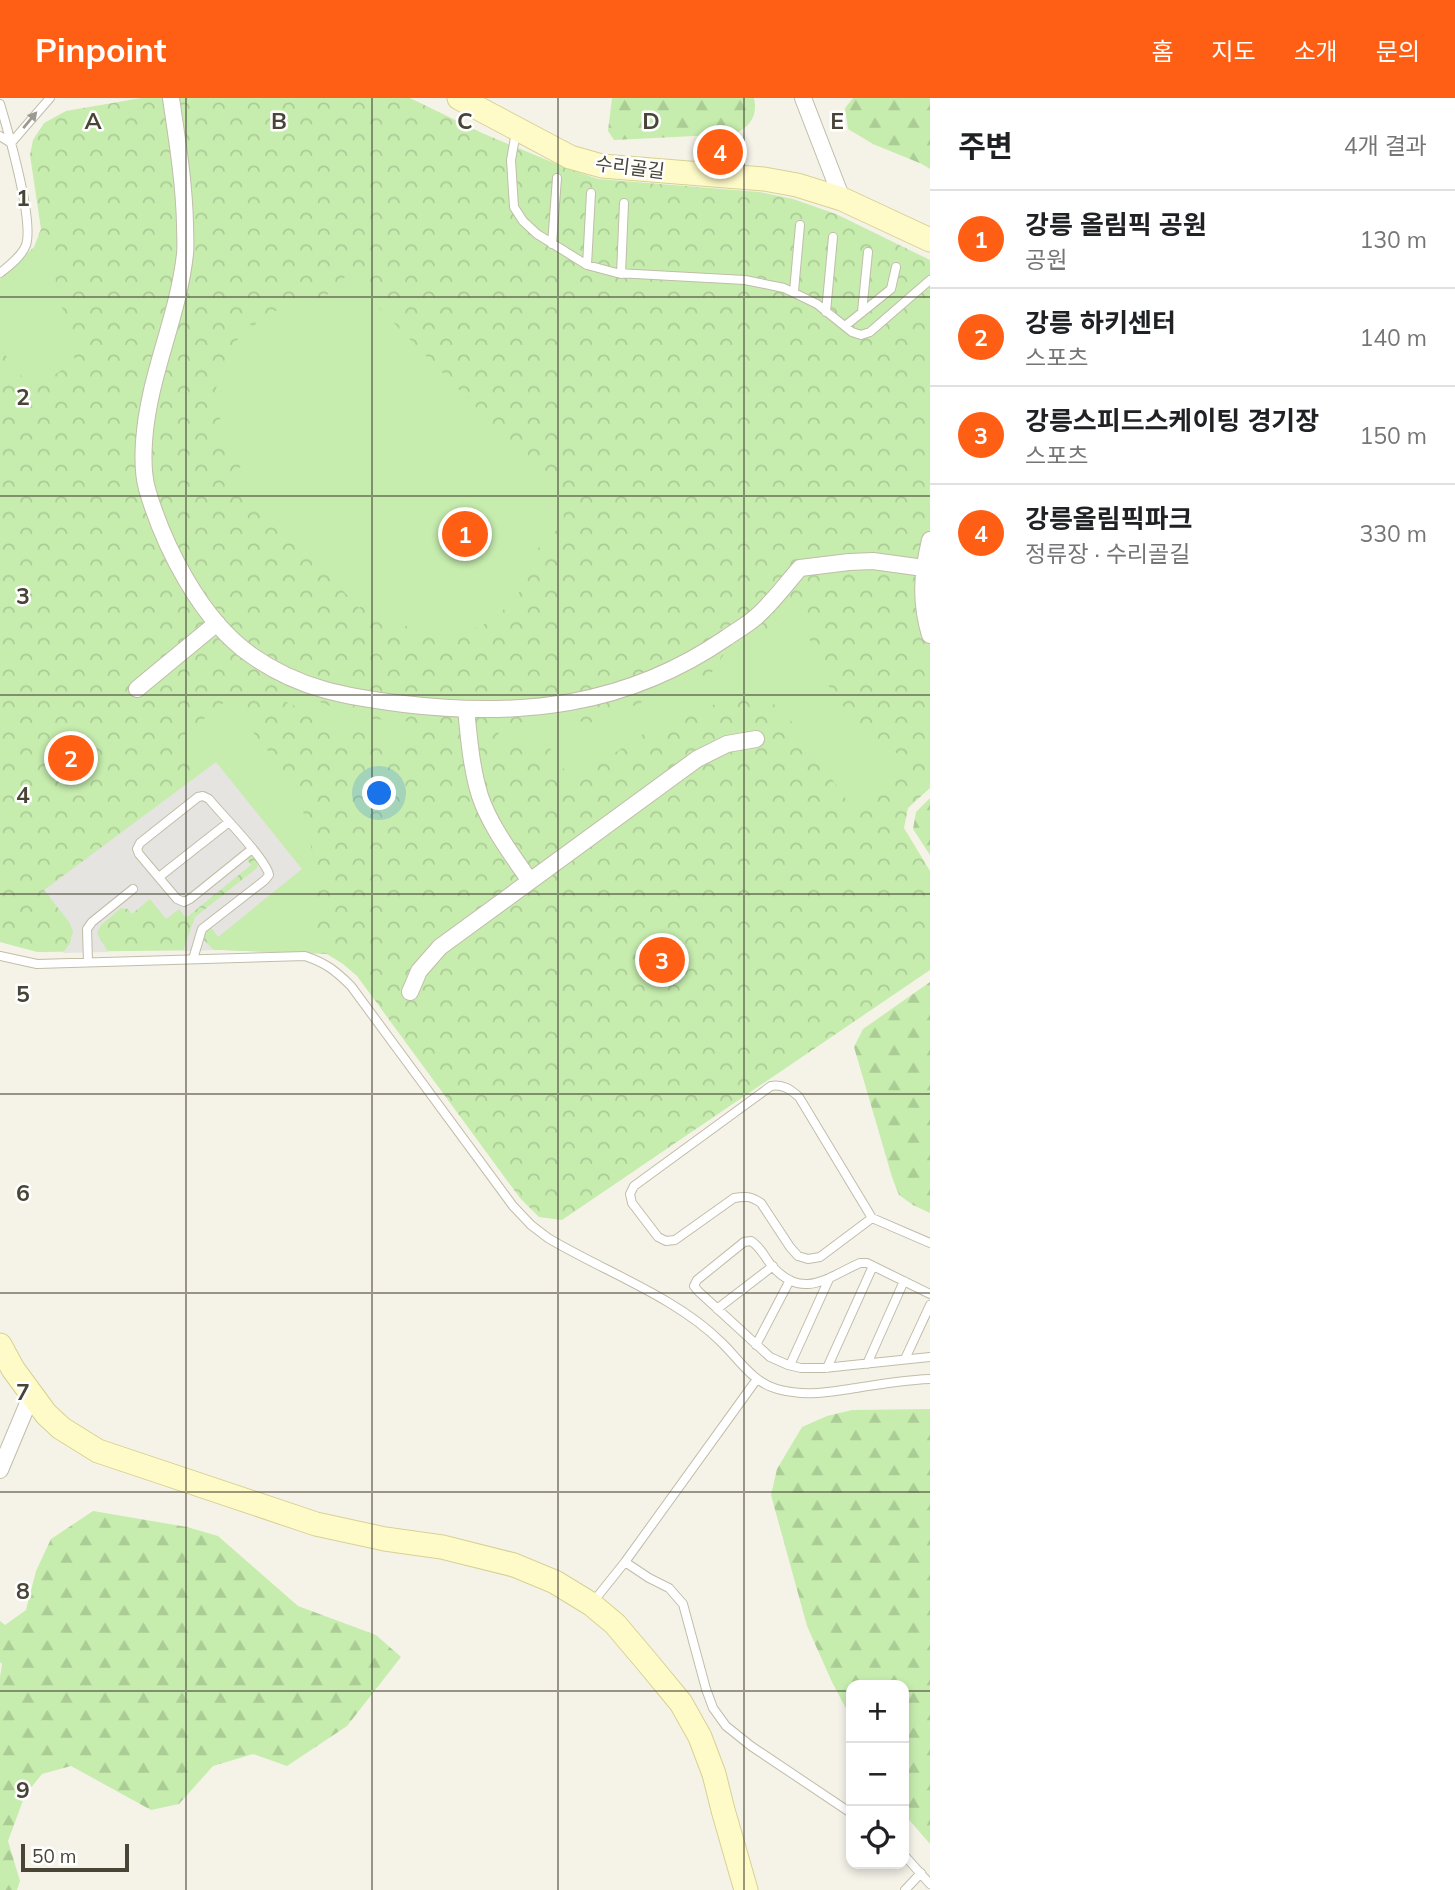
<!DOCTYPE html>
<html lang="ko">
<head>
<meta charset="utf-8">
<style>
	:root { --surface:#fff; --page:#f6f6f6; --text:#202124; --muted:#757577; --line:#e0e0e0; --accent:#ff5e15 }
	body { margin:0; font-family:Mulish,"Noto Sans KR",sans-serif; background:var(--page); color:var(--text) }
	.controls { position:absolute; right:21px; bottom:21px; display:grid; overflow:hidden; border-radius:14px; box-shadow:0 4px 10px #0003 }
	.controls button { width:63px; height:63px; display:grid; place-items:center; padding:0; border:0; border-bottom:2px solid var(--line); background:var(--surface); color:var(--text); font:35px sans-serif }
	.scale { position:absolute; left:21px; bottom:18px; width:108px; box-sizing:border-box; padding-left:7px; border:4px solid #494536; border-top:0; font-size:19px; line-height:24px; white-space:nowrap; color:#494536; -webkit-text-stroke:5px #fff; paint-order:stroke }
	.you { position:absolute; left:380px; top:696px; width:24px; height:24px; margin:-18px; border:5px solid #fff; border-radius:50%; background:#1a73e8; box-shadow:0 0 0 10px #1a73e833 }
	.badge { display:grid; place-items:center; width:46px; height:46px; border-radius:50%; background:var(--accent); color:#fff; font-size:23px; font-weight:700 }
	.pin { position:absolute; translate:-50% -50%; border:4px solid #fff; box-shadow:0 2px 7px #0006 }
	.list { margin:0; padding:0; list-style:none }
	h2 { display:flex; justify-content:space-between; align-items:center; height:91px; margin:0; padding:0 28px; font-size:30px }
	h2 small { font-size:23px; font-weight:400; color:var(--muted) }
	.list li { display:grid; grid-template-columns:46px 1fr auto; gap:21px; align-items:center; box-sizing:border-box; height:98px; padding:0 28px; border-top:2px solid var(--line) }
	.list b { display:block; font-size:26px; white-space:nowrap }
	.list p { margin:0; font-size:23px; white-space:nowrap; color:var(--muted) }
	.list em { font-size:23px; font-style:normal; color:var(--muted) }
	.icon { flex:none; width:38px; height:38px; fill:none; stroke:currentColor; stroke-width:2; stroke-linecap:round; stroke-linejoin:round }
	.map { position:relative; flex:none; width:930px; height:1792px; overflow:hidden }
	header { display:flex; align-items:center; gap:42px; box-sizing:border-box; height:98px; padding:0 35px; background:var(--accent); color:#fff }
	header strong { font-size:33px }
	nav { display:flex; gap:38px; margin-inline-start:auto; font-size:24px }
	main { display:flex }
	aside { flex:1; background:var(--surface) }
	.map>svg:first-child { display:block }
	.forest { fill:url(#forest-firs) }
	.park { fill:url(#park-crowns) }
	.garden { fill:#c6ecae }
	.parking { fill:#e6e4e0 }
	.lines { fill:none; stroke-linecap:round; stroke-linejoin:round }
	.lane-casing { stroke:#c1bda9; stroke-width:10 }
	.street-casing { stroke:#c1bda9; stroke-width:18 }
	.secondary-casing { stroke:#d8d194; stroke-width:25 }
	.lane { stroke:#fff; stroke-width:8 }
	.street { stroke:#fff; stroke-width:16 }
	.secondary { stroke:#fffbc8; stroke-width:23 }
	.oneway { fill:#9b9990 }
	.grid { fill:none; stroke:#494536; stroke-width:2; stroke-opacity:0.55 }
	.labels { text-anchor:middle; stroke-width:5; stroke-linejoin:round; paint-order:stroke }
	.street-label { font-size:19px; fill:#494536; stroke:#fff }
	.grid-label { font-size:23px; text-anchor:middle; font-weight:bold; fill:#494536; stroke:#fff; stroke-width:5; stroke-linejoin:round; paint-order:stroke }
</style>
</head>
<body>
<header>
<strong>Pinpoint</strong>
<nav><a>홈</a><a>지도</a><a>소개</a><a>문의</a></nav>
</header>
<main>
<div class="map">
<svg width="930" height="1792" viewBox="0 0 930 1792">
	<defs>
		<pattern id="forest-firs" width="22" height="20" patternUnits="userSpaceOnUse" patternTransform="scale(1.75)"><rect width="22" height="20" fill="#c6ecae"/><path d="M5 1l3.5 6h-7zM16 11l3.5 6h-7z" fill="#accc96"/></pattern>
		<pattern id="park-crowns" width="20" height="18" patternUnits="userSpaceOnUse" patternTransform="scale(1.75)"><rect width="20" height="18" fill="#c6ecae"/><path d="M2 6a3 3 0 1 1 6 0M12 15a3 3 0 1 1 6 0" fill="none" stroke="#accc96"/></pattern>
	</defs>
	<rect width="100%" height="100%" fill="#f5f3e8"/>
	<path class="forest" d="M612,0h142c4,18 -4,28 -19,36l-121,6 -6,-9z
		M853,0h77v71l-8,-5 -49,-20 -25,-15 -3,-21z
		M930,700v57l-17,-26 3,-17z
		M930,884v231l-17,-8 -14,-10 -7,-18 -38,-130 9,-18z
		M930,1311v435l-26,-30v-129h-53v33l-19,-36 -25,-56 -36,-131 6,-26 25,-42 25,-11 25,-6z
		M93,1413l94,16 31,9 80,70 78,29 25,22 -54,69 -60,40 -34,-12 -40,12 -34,38 -28,6 -80,-44 -29,8 -17,21 -17,46 12,40 -3,9h-17v-213l2,-13 -2,-2v-41l5,4 21,-15 10,-39 15,-32z"/>
	<path class="park" d="M141,0h269l72,35 84,35 32,11 161,13 34,7 43,15 94,46v528l-22,20 -4,20 26,43v99l-368,250 -23,-3 -19,-19 -163,-222 -14,-12 -16,-10 -105,-4 -185,2 -37,-10v-663l34,-32 7,-18 -11,-74 3,-15 11,-17 22,-12z"/>
	<path class="garden" d="M49,156l26,106 -42,31 -33,-43v-57z
		M347,177l216,221 1,27 -29,28 -4,18 -8,19 -27,30 -17,9 -20,8 -30,-1 -37,-13 -23,-15 -6,-2 -4,4 -125,-134 7,-8 -15,-17 -5,-21 -2,-20 -6,-3c5,-27 9,-50 29,-70l-3,-3 10,-9 4,4c18,-19 39,-23 64,-22z
		M795,497l27,82 30,41 57,45 -59,42 -66,-94 -21,-14 -42,5 -67,25 -82,54 -27,-40 -45,6 -2,-18 53,-15 36,9 18,-3 14,-10 21,-6 7,-9 5,-11 30,-10c40,24 36,-42 67,-38 4,1 7,2 11,4 14,-10 15,-12 15,-30z
		M287,586l30,17 45,17 53,4 1,25 -32,-7 -49,-15 -57,-27z
		M227,602l71,88 19,85 -4,81 -91,-4 -4,-13 84,-69 -86,-105 -13,10 -26,-32z"/>
	<path class="parking" d="M216,664l86,107 -84,68 -7,-10 -5,4 -2,9 10,10 -31,1 12,-34 62,-49 1,-5 -2,-5 -5,-2 -4,3 4,6 -65,53 -7,-9 -13,10 -16,-20 -18,15 -4,-5 -7,-1 -20,17 -4,8 11,19 -45,1 7,-10 3,-12 -4,-9 -25,-32z"/>
	<g class="lines">
		<g class="lane-casing">
			<path id="lane" d="M0,6c8,27 34,117 26,141 -4,11 -17,21 -26,28
				M516,34l-5,28 3,47 9,14 14,13 50,31 30,8 128,7 39,8 33,16 35,28 9,3 9,-3 60,-52
				M0,38l11,7 39,-45
				M552,146l5,-66
				M587,167l4,-72
				M621,176l3,-71
				M794,193l6,-66
				M826,214l7,-75
				M862,214l6,-60
				M845,228l46,-37 5,-22
				M159,779l70,-55
				M0,858l37,8 268,-8c21,7 31,15 46,30l162,220 18,19 17,13c55,33 128,59 173,104 18,17 31,40 56,47 30,8 50,3 79,-1 24,-4 49,-8 74,-9
				M193,861l9,-30 63,-49 4,-5c-2,-15 -48,-61 -60,-76l-6,-3 -5,1 -58,46 -3,6 2,5 38,45 7,3 6,-3 62,-50
				M88,864l-1,-33 5,-7 41,-33
				M872,1120l-52,39 -12,2 -10,-3 -8,-9 -29,-44c-10,-7 -16,-7 -27,-5l-59,42 -9,1 -8,-4 -26,-34 -2,-9 4,-8 137,-100c12,-2 19,3 28,11l73,121 58,25
				M930,1196l-63,-31h-7c-32,14 -57,38 -88,3 -7,-8 -11,-19 -21,-25l-7,1 -47,38 -3,6 4,5 72,66 18,8 13,3h23l106,-11
				M717,1211l56,-43
				M756,1247l34,-65
				M905,1261l25,-54
				M867,1266l37,-83
				M790,1267l39,-86
				M827,1270l46,-102
				M625,1464l24,16 20,10 14,16 23,85 7,19 13,18 25,20 100,67
				M593,1504l32,-40 132,-183
				M904,1757l26,29
				M905,1792l16,-17"/>
		</g>
		<g class="street-casing">
			<path id="street" d="M171,0c6,42 13,83 14,126 0,9 1,20 0,30 -7,64 -37,123 -41,188 -1,15 -1,32 3,47 17,58 54,131 104,166 48,34 96,42 153,49 117,14 223,2 322,-66 10,-7 21,-13 30,-21 16,-14 30,-33 44,-49l49,-6 24,-1 51,7
				M803,0l39,101
				M930,442c-8,34 -10,62 0,95
				M137,591l80,-66
				M466,611c3,29 5,58 14,87 10,30 32,59 50,85
				M410,894l9,-21 21,-24 257,-188 30,-15 29,-5
				M0,1372l31,-74"/>
		</g>
		<g class="secondary-casing">
			<path id="secondary" d="M459,0l111,59 32,9 162,13 33,6 45,14 88,41
				M0,1247l13,24 33,45 15,14 37,23 218,73 69,15 57,8 72,18 41,17 36,22 24,20 33,39 33,40 19,34 14,37 9,36 23,80"/>
		</g>
		<use href="#lane" class="lane"/>
		<use href="#street" class="street"/>
		<use href="#secondary" class="secondary"/>
	</g>
	<defs><path id="oneway-solid" d="M-6-.8H1V-3.2L6.5 0L1 3.2V.8H-6Z" transform="scale(1.75)"/></defs>
	<use class="oneway" href="#oneway-solid" transform="translate(30 22) rotate(-50)"/>
	<path class="grid" d="M186,0v1792M372,0v1792M558,0v1792M744,0v1792M0,199h930M0,398h930M0,597h930M0,796h930M0,996h930M0,1195h930M0,1394h930M0,1593h851M904,1593h26"/>
	<g class="labels">
		<g class="street-label">
			<text transform="translate(630 69) rotate(7)" y="7">수리골길</text>
		</g>
	</g>
	<g class="grid-label">
		<text x="93" y="31">A</text>
		<text x="279" y="31">B</text>
		<text x="465" y="31">C</text>
		<text x="651" y="31">D</text>
		<text x="837" y="31">E</text>
		<text x="23" y="108">1</text>
		<text x="23" y="307">2</text>
		<text x="23" y="506">3</text>
		<text x="23" y="705">4</text>
		<text x="23" y="904">5</text>
		<text x="23" y="1103">6</text>
		<text x="23" y="1302">7</text>
		<text x="23" y="1501">8</text>
		<text x="23" y="1700">9</text>
	</g>
</svg>
<div class="controls">
<button>+</button>
<button>−</button>
<button><svg class="icon" aria-label="locate" viewBox="0 0 24 24"><circle cx="12" cy="12" r="6"/><path d="M12 2v4M12 18v4M2 12h4M18 12h4"/></svg></button>
</div>
<div class="scale">50 m</div>
<div class="you"></div>
<div class="pin badge" style="left:465px;top:436px">1</div>
<div class="pin badge" style="left:71px;top:660px">2</div>
<div class="pin badge" style="left:662px;top:862px">3</div>
<div class="pin badge" style="left:720px;top:54px">4</div>
</div>
<aside>
<h2>주변<small>4개 결과</small></h2>
<ul class="list">
<li><span class="badge">1</span><div><b>강릉 올림픽 공원</b><p>공원</p></div><em>130 m</em></li>
<li><span class="badge">2</span><div><b>강릉 하키센터</b><p>스포츠</p></div><em>140 m</em></li>
<li><span class="badge">3</span><div><b>강릉스피드스케이팅 경기장</b><p>스포츠</p></div><em>150 m</em></li>
<li><span class="badge">4</span><div><b>강릉올림픽파크</b><p>정류장 · 수리골길</p></div><em>330 m</em></li>
</ul>
</aside>
</main>
</body>
</html>
